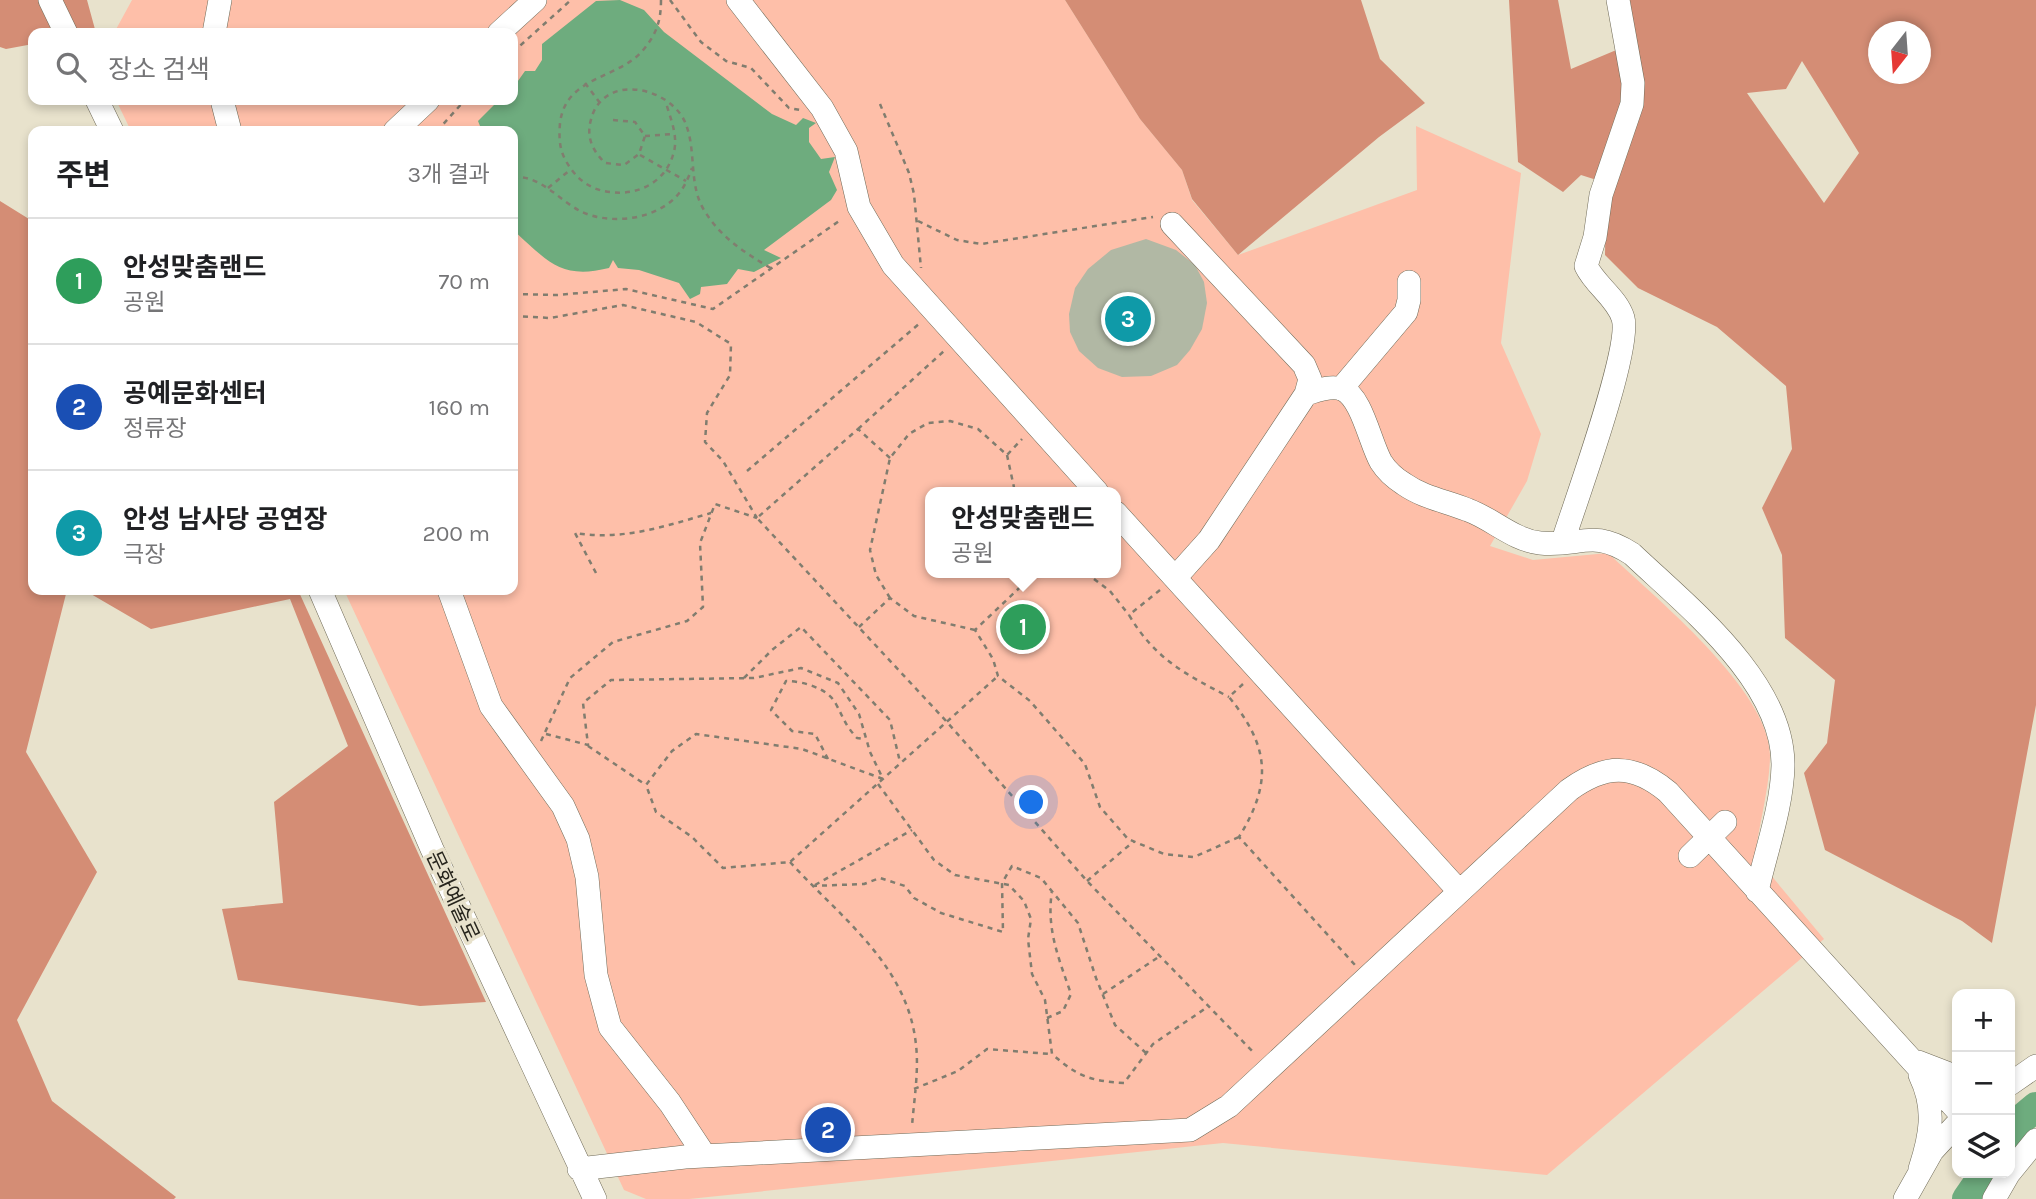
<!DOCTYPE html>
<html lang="ko">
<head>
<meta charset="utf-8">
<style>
	:root { --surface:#fff; --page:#f6f6f6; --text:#202124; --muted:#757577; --line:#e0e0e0; --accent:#036f9b }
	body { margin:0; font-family:Karla,"Noto Sans KR",sans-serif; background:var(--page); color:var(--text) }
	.controls { position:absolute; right:21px; bottom:21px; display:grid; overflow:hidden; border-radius:14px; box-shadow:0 4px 10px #0003 }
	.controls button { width:63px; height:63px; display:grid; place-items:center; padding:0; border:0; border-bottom:2px solid var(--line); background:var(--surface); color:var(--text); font:35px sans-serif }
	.compass { position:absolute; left:1868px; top:21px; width:63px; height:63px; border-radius:50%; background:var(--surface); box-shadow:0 4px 10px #0003; rotate:197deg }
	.you { position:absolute; left:1032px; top:803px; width:24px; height:24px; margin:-18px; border:5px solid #fff; border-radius:50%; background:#1a73e8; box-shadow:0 0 0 10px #1a73e833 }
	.badge { display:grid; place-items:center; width:46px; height:46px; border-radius:50%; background:var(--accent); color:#fff; font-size:23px; font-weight:700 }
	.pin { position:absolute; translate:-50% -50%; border:4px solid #fff; box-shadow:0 2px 7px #0006 }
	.popup { position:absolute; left:925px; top:487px; width:196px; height:91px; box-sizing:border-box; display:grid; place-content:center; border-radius:14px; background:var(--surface); filter:drop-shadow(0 2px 5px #0005); font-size:23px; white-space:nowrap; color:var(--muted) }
	.popup b { font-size:26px; color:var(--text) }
	.popup::after { content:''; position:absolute; left:50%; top:100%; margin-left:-14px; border:14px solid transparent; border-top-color:var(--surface) }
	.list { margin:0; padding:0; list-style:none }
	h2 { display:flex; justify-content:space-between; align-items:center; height:91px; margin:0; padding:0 28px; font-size:30px }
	h2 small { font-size:23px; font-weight:400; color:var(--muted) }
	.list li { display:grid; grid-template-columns:46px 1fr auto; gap:21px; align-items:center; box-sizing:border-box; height:126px; padding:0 28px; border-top:2px solid var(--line) }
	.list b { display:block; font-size:26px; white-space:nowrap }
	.list p { margin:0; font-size:23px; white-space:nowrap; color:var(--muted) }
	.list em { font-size:23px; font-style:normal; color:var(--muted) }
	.icon { flex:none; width:38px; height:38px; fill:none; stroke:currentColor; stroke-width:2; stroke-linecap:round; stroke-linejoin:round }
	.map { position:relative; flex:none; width:2036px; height:1199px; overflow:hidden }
	.search { position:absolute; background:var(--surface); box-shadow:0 4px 10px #0003; left:28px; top:28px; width:490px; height:77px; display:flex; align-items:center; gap:18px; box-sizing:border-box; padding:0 24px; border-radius:14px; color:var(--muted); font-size:26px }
	.panel { position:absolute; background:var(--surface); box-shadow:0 4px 10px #0003; left:28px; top:126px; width:490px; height:469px; border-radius:14px }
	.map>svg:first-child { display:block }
	.green { fill:#febfa9; fill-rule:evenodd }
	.forest { fill:#d48d75; fill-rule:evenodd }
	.water { fill:#6eac7e }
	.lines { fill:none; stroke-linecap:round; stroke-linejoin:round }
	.river { stroke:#6eac7e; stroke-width:30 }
	.building { fill:#b1b8a4 }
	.minor-casing { stroke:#706b58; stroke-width:24 }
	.path { stroke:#817d6f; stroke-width:2.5; stroke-dasharray:5 5; stroke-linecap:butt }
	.minor { stroke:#fff; stroke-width:23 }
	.labels { text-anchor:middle; stroke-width:7; stroke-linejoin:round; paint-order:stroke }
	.street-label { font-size:21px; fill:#27251d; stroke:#e8e2cc }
</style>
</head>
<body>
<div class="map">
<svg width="2036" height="1199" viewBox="0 0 2036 1199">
	<rect width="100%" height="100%" fill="#e8e2cc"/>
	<path class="green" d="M132,0h933l75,119 42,51 10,30 46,55 179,-65 -1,-64 105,47 -20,170 40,91 -14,47 -37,65 43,14 75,-7c46,44 161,136 162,202 0,30 -11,70 -15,101l69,83 -277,236 -324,-32 -534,56h-43l-22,-9 -280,-600h169v-459h-382l-15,-31h397v-67h-399zM930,492h186v81h-186z"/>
	<path class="forest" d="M0,0h87l9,33h-63v11l-27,5 -6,-2z
		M1065,0h296l19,59 45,44 -46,34 -141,118 -46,-56 -10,-29 -42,-51z
		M1509,0h49l13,69 62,-26 -3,-43h406v705l-44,238 -30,-22 -137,-71 -21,-77 23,-30 8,-63 -50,-42 -3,-83 -20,-47 30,-59 -6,-63 -69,-59 -79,-39 -33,-33 1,-72 -25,-8 -18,17 -45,-30zM1878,32h42v42h-42zM1802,61l57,92 -35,50 -77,-110 39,-4z
		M0,201l29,18 4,-4v375h34l-41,162 71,120 -80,148 35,81 124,96 -2,2h-174z
		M84,590h214l188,412 -66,4 -182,-26 -16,-71 61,-6 -9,-101 74,-56 -58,-147 -139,30z"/>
	<path class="water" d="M620,0l24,10 20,22 108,82 24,11 7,-7 13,5 -7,5v14l12,17 14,-2 -6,15 8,18 -6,10 -67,50 17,8 -27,14 -16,-3 -11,15 -26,3 -1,7 -10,5 -11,-16 -40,-13 -21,-2 -5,-8 -4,8c-49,12 -61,-7 -96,-38v-99h-31l-4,-10 21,-21h14v-12l12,-17h10l7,-11v-16l54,-43z"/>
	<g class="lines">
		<path class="river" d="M2010,1135l8,-13 18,-15
			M1967,1199l18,-26"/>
	</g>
	<path class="building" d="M1146,239l30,11 19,15 9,17 3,21 -5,26 -12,21 -13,15 -26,11 -29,1 -24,-9 -19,-17 -9,-19 -1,-18 6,-26 13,-19 23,-19z"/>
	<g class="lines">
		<g class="minor-casing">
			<path id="minor" d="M50,0l16,33
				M738,0l84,108 24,43 13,56 34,58 204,227
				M214,33l6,-33
				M499,33l36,-33
				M97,100l15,31
				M222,100l8,31
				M395,131l33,-31
				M1172,224l132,141 6,14 -4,15 -97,146 -34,38
				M1341,389l65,-77 3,-12v-18
				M1306,394c10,-3 24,-9 36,-5 20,8 28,54 39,73 5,8 15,17 23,22 20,14 42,17 64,26 25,9 45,30 72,33 41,4 52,-15 92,11 56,53 152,128 151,212 -1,41 -17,85 -26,125
				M1116,513l343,378
				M1563,541c12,-38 69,-193 60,-223 -6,-20 -28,-33 -37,-52l9,-29 6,-42 31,-91 1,-21 -15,-83
				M320,590l112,259 163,350
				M449,590l42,116 72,100 15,33 9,38 9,98 14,52 60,76 35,53
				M1690,856l35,-34
				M1918,1062l39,15
				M1920,1075c16,33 11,60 0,94
				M2010,1084l26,-18
				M579,1169l106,-12 505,-27 39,-24 340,-316c36,-26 64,-27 99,2l289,318
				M2010,1172l26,-32
				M1905,1199l27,-48 25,-27
				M1994,1199l15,-26"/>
		</g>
		<path class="path" d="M661,0c0,20 -4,33 -17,49 -25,31 -78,26 -84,74 -1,13 -1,25 5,36 9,18 24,31 45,33 28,4 55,-10 63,-37 6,-17 -2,-35 -7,-52
			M670,0l31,42 25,19 25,7 38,40 11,2
			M513,52l58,-52
			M585,83l15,20
			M880,104l29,69 5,21 7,74
			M613,120l22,2 10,14 -6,18 -15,11 -19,-2c-16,-16 -20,-31 -11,-52 18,-37 76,-22 91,11 12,28 3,62 19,88 17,28 40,42 68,59
			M437,131l28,-31
			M645,136l28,-2
			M640,155l46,26
			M513,178c25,-5 46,22 67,33 30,15 79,9 100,-19 5,-6 9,-16 12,-24
			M548,188l22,-18
			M918,221l39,19 24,4 172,-27
			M513,294l44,1 69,-6 87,20 129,-90
			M513,316l37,2 73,-13 73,17 35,22 -1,31 -23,38 -2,29 18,19 34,57
			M858,429l86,-78
			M1007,455l8,37
			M890,458l-32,-29 -101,89 190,204 140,159 168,173
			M747,471l173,-148
			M596,573l-21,-40c47,8 91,-7 136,-20
			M1035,573l-60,57 18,29 5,17 32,25 55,63 15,43 28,32 36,15 30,3 45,-20
			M1086,573l24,18 19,24
			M1160,590l-31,25c26,44 56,59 100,82
			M890,598l-14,-23 -6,-25 20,-92 19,-24 19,-11 22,-2 28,8 29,26 15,-16
			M859,627l31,-29 24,18 61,14
			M744,678l28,-28 29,-23 89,93 10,42
			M1243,684l-14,13c40,49 44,85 10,140l116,128
			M546,734l42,11 -5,-42 28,-23 143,-2 47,-10 37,15 21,31 11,38 13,27
			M541,741l29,-63 43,-36 74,-21 16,-14 -3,-64 15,-39 42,14
			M588,746l58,39
			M828,759l-13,-25 -23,-3 -21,-21 15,-29c16,0 42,7 50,23 8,15 9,21 21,34l8,1
			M883,779l-81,-30 -106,-15 -24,17 -26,34 10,27 36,25 31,31 67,-6 208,-186
			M878,784l56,76 21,15 54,10 15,16 7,18 -3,20 4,35 13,26 7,54c25,22 38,27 72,29l29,-39 56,-38
			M790,862c51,56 118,103 126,183 3,26 -2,55 -4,81
			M1087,881l46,-39
			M815,885l97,-55
			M812,886l52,-2 16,-6 25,8 9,12 27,15 62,19 -1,-49 10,-17 29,12 37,45 18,55 19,47 31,28
			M1103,994l57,-38
			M1047,1018l16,-7 8,-17c-12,-35 -25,-65 -19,-103
			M914,1089l44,-18 29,-22 63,5"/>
		<use href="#minor" class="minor"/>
	</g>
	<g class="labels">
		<g class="street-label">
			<text transform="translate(453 896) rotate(65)" y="7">문화예술로</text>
		</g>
	</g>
</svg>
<div class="controls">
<button>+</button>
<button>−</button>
<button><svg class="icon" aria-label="layers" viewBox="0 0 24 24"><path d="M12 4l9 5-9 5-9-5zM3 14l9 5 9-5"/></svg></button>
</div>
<svg class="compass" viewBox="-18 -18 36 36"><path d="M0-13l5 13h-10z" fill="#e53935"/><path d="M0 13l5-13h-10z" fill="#757577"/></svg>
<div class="you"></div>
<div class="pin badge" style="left:1023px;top:627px;background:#2e9e5b">1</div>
<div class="popup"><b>안성맞춤랜드</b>공원</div>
<div class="pin badge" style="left:828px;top:1130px;background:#1a4fb4">2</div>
<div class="pin badge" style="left:1128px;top:319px;background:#0f9aa8">3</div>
<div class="search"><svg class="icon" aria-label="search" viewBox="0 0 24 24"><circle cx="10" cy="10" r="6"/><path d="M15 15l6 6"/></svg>장소 검색</div>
<section class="panel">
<h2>주변<small>3개 결과</small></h2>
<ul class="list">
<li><span class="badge" style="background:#2e9e5b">1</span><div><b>안성맞춤랜드</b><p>공원</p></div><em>70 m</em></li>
<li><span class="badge" style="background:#1a4fb4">2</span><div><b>공예문화센터</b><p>정류장</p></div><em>160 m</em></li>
<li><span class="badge" style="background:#0f9aa8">3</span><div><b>안성 남사당 공연장</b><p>극장</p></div><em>200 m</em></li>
</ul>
</section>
</div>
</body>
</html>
